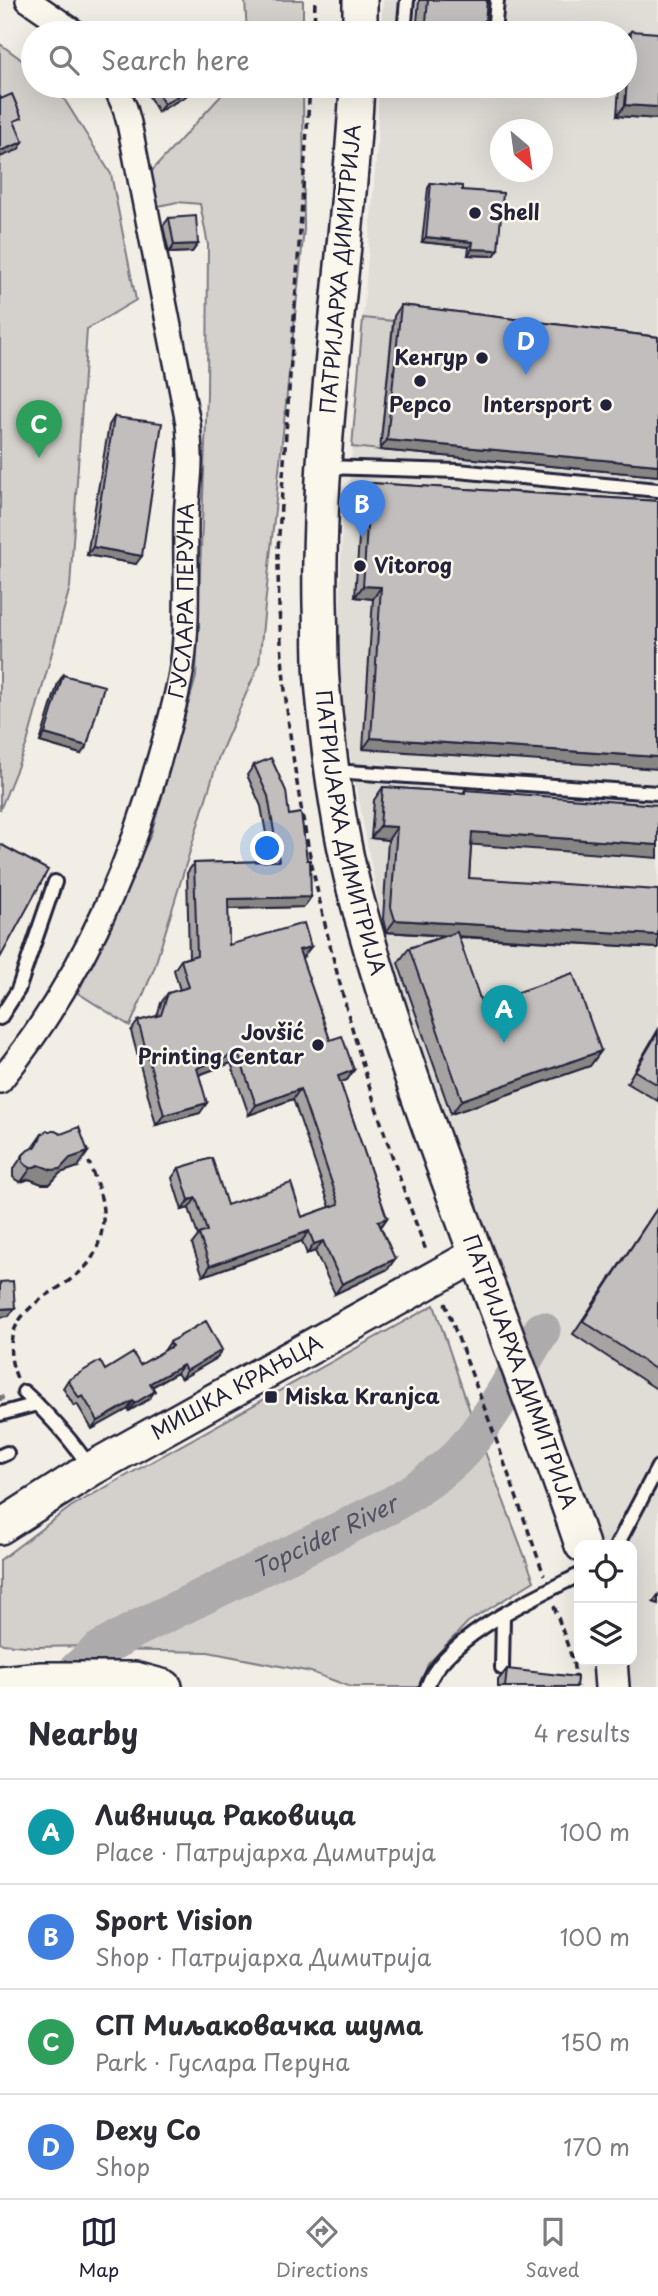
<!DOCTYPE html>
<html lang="en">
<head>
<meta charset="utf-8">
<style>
	:root { --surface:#fff; --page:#f2f2f3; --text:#2b2b33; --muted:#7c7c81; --line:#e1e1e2; --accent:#22223b }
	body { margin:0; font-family:"Playpen Sans",sans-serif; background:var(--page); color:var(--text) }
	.controls { position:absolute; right:21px; bottom:21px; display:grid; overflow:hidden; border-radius:14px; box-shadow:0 7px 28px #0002 }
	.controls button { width:63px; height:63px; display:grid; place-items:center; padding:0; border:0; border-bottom:2px solid var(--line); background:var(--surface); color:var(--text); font:35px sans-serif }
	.compass { position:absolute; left:490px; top:119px; width:63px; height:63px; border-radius:50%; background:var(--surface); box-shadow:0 7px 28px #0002; rotate:151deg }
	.you { position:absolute; left:268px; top:849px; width:24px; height:24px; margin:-18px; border:5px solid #fff; border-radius:50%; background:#1a73e8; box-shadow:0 0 0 10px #1a73e833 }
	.badge { display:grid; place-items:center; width:46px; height:46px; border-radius:50%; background:var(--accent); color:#fff; font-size:23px; font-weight:700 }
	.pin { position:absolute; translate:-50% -58px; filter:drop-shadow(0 2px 4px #0008) }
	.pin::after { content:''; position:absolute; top:37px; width:24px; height:21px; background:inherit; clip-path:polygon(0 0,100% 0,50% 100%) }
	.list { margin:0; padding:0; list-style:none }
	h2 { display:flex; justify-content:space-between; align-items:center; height:91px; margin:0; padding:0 28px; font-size:30px }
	h2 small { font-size:23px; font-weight:400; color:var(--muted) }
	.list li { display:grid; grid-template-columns:46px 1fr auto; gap:21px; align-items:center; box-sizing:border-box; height:105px; padding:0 28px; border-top:2px solid var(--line) }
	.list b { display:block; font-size:26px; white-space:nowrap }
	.list p { margin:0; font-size:23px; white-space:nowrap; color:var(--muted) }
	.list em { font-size:23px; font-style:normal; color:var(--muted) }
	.icon { flex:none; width:38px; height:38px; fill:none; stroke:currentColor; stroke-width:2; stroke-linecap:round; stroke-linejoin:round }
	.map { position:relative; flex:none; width:658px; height:1687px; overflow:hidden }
	.search { position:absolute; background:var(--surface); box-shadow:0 7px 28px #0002; left:21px; right:21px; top:21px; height:77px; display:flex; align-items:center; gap:18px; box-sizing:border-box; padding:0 24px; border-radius:38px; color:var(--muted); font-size:26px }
	.sheet { height:511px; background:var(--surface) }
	nav { display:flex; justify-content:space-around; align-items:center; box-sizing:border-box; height:98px; border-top:2px solid var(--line); background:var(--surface); font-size:19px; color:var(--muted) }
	nav a { display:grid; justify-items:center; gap:4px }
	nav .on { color:var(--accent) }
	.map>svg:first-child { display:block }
	.built { fill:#e0dcd6; fill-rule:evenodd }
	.green { fill:#d4d1cc; stroke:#7b7a84; stroke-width:2 }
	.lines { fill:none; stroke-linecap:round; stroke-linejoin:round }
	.stream { stroke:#76747f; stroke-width:6 }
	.river { stroke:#aeabad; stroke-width:37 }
	.service-casing { stroke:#22223b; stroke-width:18 }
	.minor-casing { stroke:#22223b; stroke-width:28 }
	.secondary-casing { stroke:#22223b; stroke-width:38 }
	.path { stroke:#22223b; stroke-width:3.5; stroke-dasharray:7 5; stroke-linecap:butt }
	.service { stroke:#fbf7ec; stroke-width:12 }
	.minor { stroke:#fbf7ec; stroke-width:23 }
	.secondary { stroke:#fbf7ec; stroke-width:33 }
	.wall { fill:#a7a3a3; stroke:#22223b; stroke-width:2 }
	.shaded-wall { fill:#888585; stroke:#22223b; stroke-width:2 }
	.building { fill:#c2bebe; stroke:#22223b; stroke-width:2 }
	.poi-dot { fill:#22223b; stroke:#fbf7ec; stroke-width:2.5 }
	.labels { text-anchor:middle; stroke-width:5; stroke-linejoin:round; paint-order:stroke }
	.poi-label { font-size:21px; font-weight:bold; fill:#22223b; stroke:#fbf7ec; text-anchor:start }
	.street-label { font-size:21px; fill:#22223b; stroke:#fbf7ec }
	.water-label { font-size:23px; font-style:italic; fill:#535263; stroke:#fbf7ec }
</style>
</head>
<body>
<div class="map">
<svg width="658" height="1687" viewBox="0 0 658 1687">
	<rect width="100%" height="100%" fill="#f2eee5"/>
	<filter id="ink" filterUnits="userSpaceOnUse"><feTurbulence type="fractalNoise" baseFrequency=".0143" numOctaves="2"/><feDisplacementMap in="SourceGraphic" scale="14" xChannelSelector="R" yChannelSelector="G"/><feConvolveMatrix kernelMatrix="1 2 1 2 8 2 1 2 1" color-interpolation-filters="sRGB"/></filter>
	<g filter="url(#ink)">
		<path class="built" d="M383,0h275v1687h-28l-5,-26h7v-116h-35l-118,-333 -85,-228 -56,-294 5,-202h6l29,-353v-49h247v-53h-244zM500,130h42v42h-42z"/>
		<path class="green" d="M245,0h58v33h-56z
			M0,44l33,24v18h23l55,88 25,126 -49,29 -17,258 -43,156 -27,67z
			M230,86h73l1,143 -45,435 -40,92 -65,213 -24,57 -52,-33 73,-159 45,-157 11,-283 1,-149 -8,-41 -23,-2 -23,5 -6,-32z
			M363,318l30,3 -13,129 -28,-3z
			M434,1305l40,118c-28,36 -53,58 -93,79l-216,104 -74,40 -55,1 -33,-3 -3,-2v-82l72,-54z
			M482,1444l52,137 -66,41 -40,42 -9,23h-68l-40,-15 -103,-20 -98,-2 282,-140 50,-32z"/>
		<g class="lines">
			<path class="stream" d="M0,1398h1"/>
			<path class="river" id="s1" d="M58,1687l41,-37 37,-21 255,-124c25,-15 50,-31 70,-52 32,-36 55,-82 81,-123"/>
			<g class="service-casing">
				<path id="service" d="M404,33l3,-33
					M494,33l3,-33
					M466,86h10
					M324,467l134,4 200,19
					M334,771l324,22
					M0,1018l18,-28 37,-108
					M24,1392c26,24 48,48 67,77
					M0,1414l37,-10
					M0,1456l7,-3
					M617,1545l41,-78
					M502,1668l1,-52
					M427,1687c16,-49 108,-90 152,-112"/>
			</g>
			<g class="minor-casing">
				<g id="minor">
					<path d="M28,0l48,33"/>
					<path id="s2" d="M0,1081c76,-94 127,-205 159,-321 9,-31 18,-61 23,-93 7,-47 3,-96 4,-143 0,-22 4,-43 4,-64 0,-12 -1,-25 -2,-37l-59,-300 -4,-15 -10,-22"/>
				</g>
			</g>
			<g class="secondary-casing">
				<g id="secondary">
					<path d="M360,33v-33"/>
					<path id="s3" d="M357,86c-9,173 -40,345 -37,519 1,25 0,51 2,76 6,69 15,140 32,208 59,224 155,437 228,656"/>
					<path id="s4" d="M0,1527l91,-58 385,-214"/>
					<path d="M610,1661l2,26"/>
					<path d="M0,1683l42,-4h93l30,8"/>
				</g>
			</g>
			<path class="path" d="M314,33l1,-33
				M310,86l-32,463c-1,236 66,484 149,704
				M445,1303l48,128 51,144
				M17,1378c-6,-14 -8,-27 -5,-41 10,-38 53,-46 76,-73 10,-13 16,-34 15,-51 0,-17 -9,-35 -14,-51
				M554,1606l19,55 4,26"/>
			<use href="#service" class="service"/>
			<use href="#minor" class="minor"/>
			<use href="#secondary" class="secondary"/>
		</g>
		<path class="wall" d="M419,0h68l-3,33h-68z
			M631,31l27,88 -41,-3 2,-30h6v-47z
			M143,86h47l1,2 -5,8 -28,16z
			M431,183l31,7 36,60 -4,6 -26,-1 1,-8 -47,-5 6,-54z
			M169,218l29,26 -6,8 -23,1 -6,-27z
			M401,305l257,32v139l-278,-26 14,-134z
			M114,417l22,147 -49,-9 22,-130z
			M370,483l288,18 -295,248 10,-150 -18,-2 7,-103z
			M63,675l18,79 -41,-12 18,-59z
			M254,765l35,50 15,92 -76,2 1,36 74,12 -2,1 29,82 24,30 -7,10 -7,2 47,136 -6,9 7,42 -53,25 -20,-43 -8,3 -5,-13 -99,35 -11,-32 6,-8 -9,-28 -7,2 -10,-32 7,-10 48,37 75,12 28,-10 -37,-108 -44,16 -18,-52 -32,12 1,38 -44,12 -25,-94 7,-10 19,-5 4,-13 7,-10 12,-3 -6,-20 7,-10 8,-3 -2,-84 7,-10 77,-2 -10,-55 -14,-31z
			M383,787l80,6 2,-3 6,55 -2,33 189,70 -200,-11 24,68 119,46 -11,15 -139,48 -53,-151 11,-15 36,-12 -59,-4 -3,-13 5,-79 -17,-2 3,-38z
			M658,1030v71l-31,-18z
			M42,1134l36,33 -18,6 -10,11h-8l-13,-5 -8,3 -5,-2 -3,-3v-7l10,-15 9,-7z
			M658,1207v183l-85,-56z
			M170,1342l47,16 -36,21 -4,-6 -25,14 -3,12 -20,12 -1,-2 -36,20 -15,-25 -3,2 -11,-18 5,-8 37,-10 35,-5 24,-14z
			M507,1669l69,18h-78v-7z"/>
		<path class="shaded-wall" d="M191,88l-5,8 -28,16 6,-8z
			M625,105l33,2v12l-41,-3z
			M23,142l-5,8 -18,7v-6z
			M426,237l47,5 -4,5 -47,-5z
			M198,244l-6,8 -23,1 5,-8z
			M472,249l26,1 -4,6 -26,-1z
			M387,440l271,25v11l-278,-26z
			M93,547l49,9 -6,8 -49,-9z
			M363,586l18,1 -8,12 -18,-2z
			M45,734l42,12 -6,8 -41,-12z
			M371,738l287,19v12l-295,-20z
			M380,826l17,1 -9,13 -17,-2z
			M472,832l186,13v13l-195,-14z
			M311,897l-7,10 -83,2 7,-10z
			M395,920l263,15v13l-272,-16z
			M311,947l-8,10 -11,3 7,-10z
			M601,1051l-11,15 -139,48 11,-14z
			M238,1053l-7,10 -41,15 7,-10z
			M354,1070l-7,10 -16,6 7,-10z
			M300,1089l-7,10 -44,16 7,-10z
			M207,1103l-7,10 -44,12 8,-10z
			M88,1152l-10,15 -18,6 -10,11h-8l-13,-5 -8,3 10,-14 8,-3 31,-7z
			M196,1198l-7,10 -7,2 7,-10z
			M387,1218l-7,10 -2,-7z
			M309,1231l-7,10 -99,35 7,-10z
			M323,1241l-8,10 -8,3 7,-10z
			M395,1259l-7,10 -53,25 7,-10z
			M15,1308l-6,8 -9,1v-8z
			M222,1350l-5,8 -36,21 5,-8z
			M183,1365l-6,8 -33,18 6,-8z
			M155,1391l-6,8 -20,12 6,-8z
			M133,1401l-5,8 -36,20 6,-8z
			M658,1595v9l-5,-2z"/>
		<path class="building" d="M428,0h59l-3,33h-59z
			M631,31l27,2v74l-33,-2z
			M153,86h37l1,2 -27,16z
			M12,94l10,24 -8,3 9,21 -23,9v-55l1,3z
			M431,183l31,3v4l41,3 -5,57 -26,-1 1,-7 -47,-5z
			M196,216l2,28 -24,1 -5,-27z
			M401,305l257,32v128l-271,-25z
			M114,417l48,6 -20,133 -49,-9z
			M370,483l288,18v256l-287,-19 10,-151 -18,-1z
			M63,675l41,11 -17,60 -42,-12z
			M271,758l15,33 3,24 12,-2 6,47h3l1,37 -83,2 1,46 75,-22 7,24 -12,3 31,90 12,-4 12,34 -16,6 49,142 -9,3 17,38 -53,25 -19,-43 -9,3 -5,-13 -99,35 -11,-32 8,-3 -11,-33 -7,2 -10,-32 33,-10 15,47 64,-22 11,34 37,-13 -39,-115 -44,16 -18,-52 -41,15 10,35 -43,12 -26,-94 23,-6 7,-22 21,-6 -8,-27 16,-5 -3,-92 85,-2 -11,-65 -14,-31z
			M383,787l82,6v-3l193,15v40l-186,-13 -3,46 189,12v45l-263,-15 -4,-13 6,-80 -17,-1z
			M0,844l48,26 -48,88z
			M457,932l25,73 91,-32 28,78 -139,49 -53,-152z
			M658,1032v53l-23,-14z
			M79,1127l9,25 -18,6 -10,11 -8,1 -13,-5 -8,3 -5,-3 -3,-3v-7l5,-5 8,-3 6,-13 5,-3h8l6,3z
			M658,1207v164l-75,-50z
			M13,1281l2,27 -15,1v-27z
			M206,1321l16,29 -36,21 -3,-6 -33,18 5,8 -20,12 -2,-2 -35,20 -15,-25 -4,2 -11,-18 32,-19 5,9 28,-17 7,12 32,-19 -2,-4z
			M507,1669l70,8 -1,10h-71z"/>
	</g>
	<g class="poi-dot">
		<circle cx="475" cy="213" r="7"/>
		<circle cx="482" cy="358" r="7"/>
		<circle cx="420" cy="381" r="7"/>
		<circle cx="606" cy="405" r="7"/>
		<circle cx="360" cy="566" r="7"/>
		<circle cx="318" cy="1045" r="7"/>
		<rect x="264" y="1390" width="14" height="14" rx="3.5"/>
	</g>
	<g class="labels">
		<g class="poi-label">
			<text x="489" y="220">Shell</text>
			<text x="468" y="365" text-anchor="end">Кенгур</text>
			<text x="420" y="412" text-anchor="middle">Pepco</text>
			<text x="592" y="412" text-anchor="end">Intersport</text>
			<text x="374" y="573">Vitorog</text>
			<text x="304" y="1040" text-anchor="end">Jovšić<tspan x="304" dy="24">Printing Centar</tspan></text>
			<text x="285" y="1404">Miska Kranjca</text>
		</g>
		<g class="street-label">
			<text transform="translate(341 269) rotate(-85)" y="7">ПАТРИЈАРХА ДИМИТРИЈА</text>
			<text dy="7" stroke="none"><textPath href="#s2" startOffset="523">ГУСЛАРА ПЕРУНА</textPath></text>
			<text dy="7" stroke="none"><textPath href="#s3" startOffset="751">ПАТРИЈАРХА ДИМИТРИЈА</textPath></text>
			<text dy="7" stroke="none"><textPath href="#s3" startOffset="1318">ПАТРИЈАРХА ДИМИТРИЈА</textPath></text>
			<text dy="7" stroke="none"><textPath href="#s4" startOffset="275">МИШКА КРАЊЦА</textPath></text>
		</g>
		<g class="water-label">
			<text dy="8" stroke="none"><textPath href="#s1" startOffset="308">Topcider River</textPath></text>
		</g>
	</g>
</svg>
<div class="controls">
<button><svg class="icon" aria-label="locate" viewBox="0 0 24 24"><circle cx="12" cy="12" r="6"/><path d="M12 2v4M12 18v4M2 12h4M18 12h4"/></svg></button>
<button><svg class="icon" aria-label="layers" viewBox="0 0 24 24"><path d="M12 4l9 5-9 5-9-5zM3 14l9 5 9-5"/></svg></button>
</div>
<svg class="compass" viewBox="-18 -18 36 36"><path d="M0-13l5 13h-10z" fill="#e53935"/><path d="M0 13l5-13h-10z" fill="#7c7c81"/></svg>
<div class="you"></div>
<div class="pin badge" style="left:504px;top:1043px;background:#0f9aa8">A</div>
<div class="pin badge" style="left:362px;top:538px;background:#3f7fe0">B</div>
<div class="pin badge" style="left:39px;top:458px;background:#2e9e5b">C</div>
<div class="pin badge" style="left:526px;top:375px;background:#3f7fe0">D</div>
<div class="search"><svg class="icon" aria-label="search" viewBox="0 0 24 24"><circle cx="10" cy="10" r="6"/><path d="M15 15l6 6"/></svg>Search here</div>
</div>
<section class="sheet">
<h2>Nearby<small>4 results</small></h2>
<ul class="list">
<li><span class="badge" style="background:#0f9aa8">A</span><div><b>Ливница Раковица</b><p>Place · Патријарха Димитрија</p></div><em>100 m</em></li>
<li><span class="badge" style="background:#3f7fe0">B</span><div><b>Sport Vision</b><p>Shop · Патријарха Димитрија</p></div><em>100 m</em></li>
<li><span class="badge" style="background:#2e9e5b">C</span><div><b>СП Миљаковачка шума</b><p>Park · Гуслара Перуна</p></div><em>150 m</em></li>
<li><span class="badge" style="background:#3f7fe0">D</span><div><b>Dexy Co</b><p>Shop</p></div><em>170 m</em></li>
</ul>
</section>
<nav>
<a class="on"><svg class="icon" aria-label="map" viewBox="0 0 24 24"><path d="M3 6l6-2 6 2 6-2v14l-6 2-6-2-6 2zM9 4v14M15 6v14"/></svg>Map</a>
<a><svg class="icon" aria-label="directions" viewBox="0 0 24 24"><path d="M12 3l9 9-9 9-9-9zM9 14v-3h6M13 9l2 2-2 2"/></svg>Directions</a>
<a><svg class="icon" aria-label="saved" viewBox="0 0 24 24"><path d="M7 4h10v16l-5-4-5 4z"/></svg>Saved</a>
</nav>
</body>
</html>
